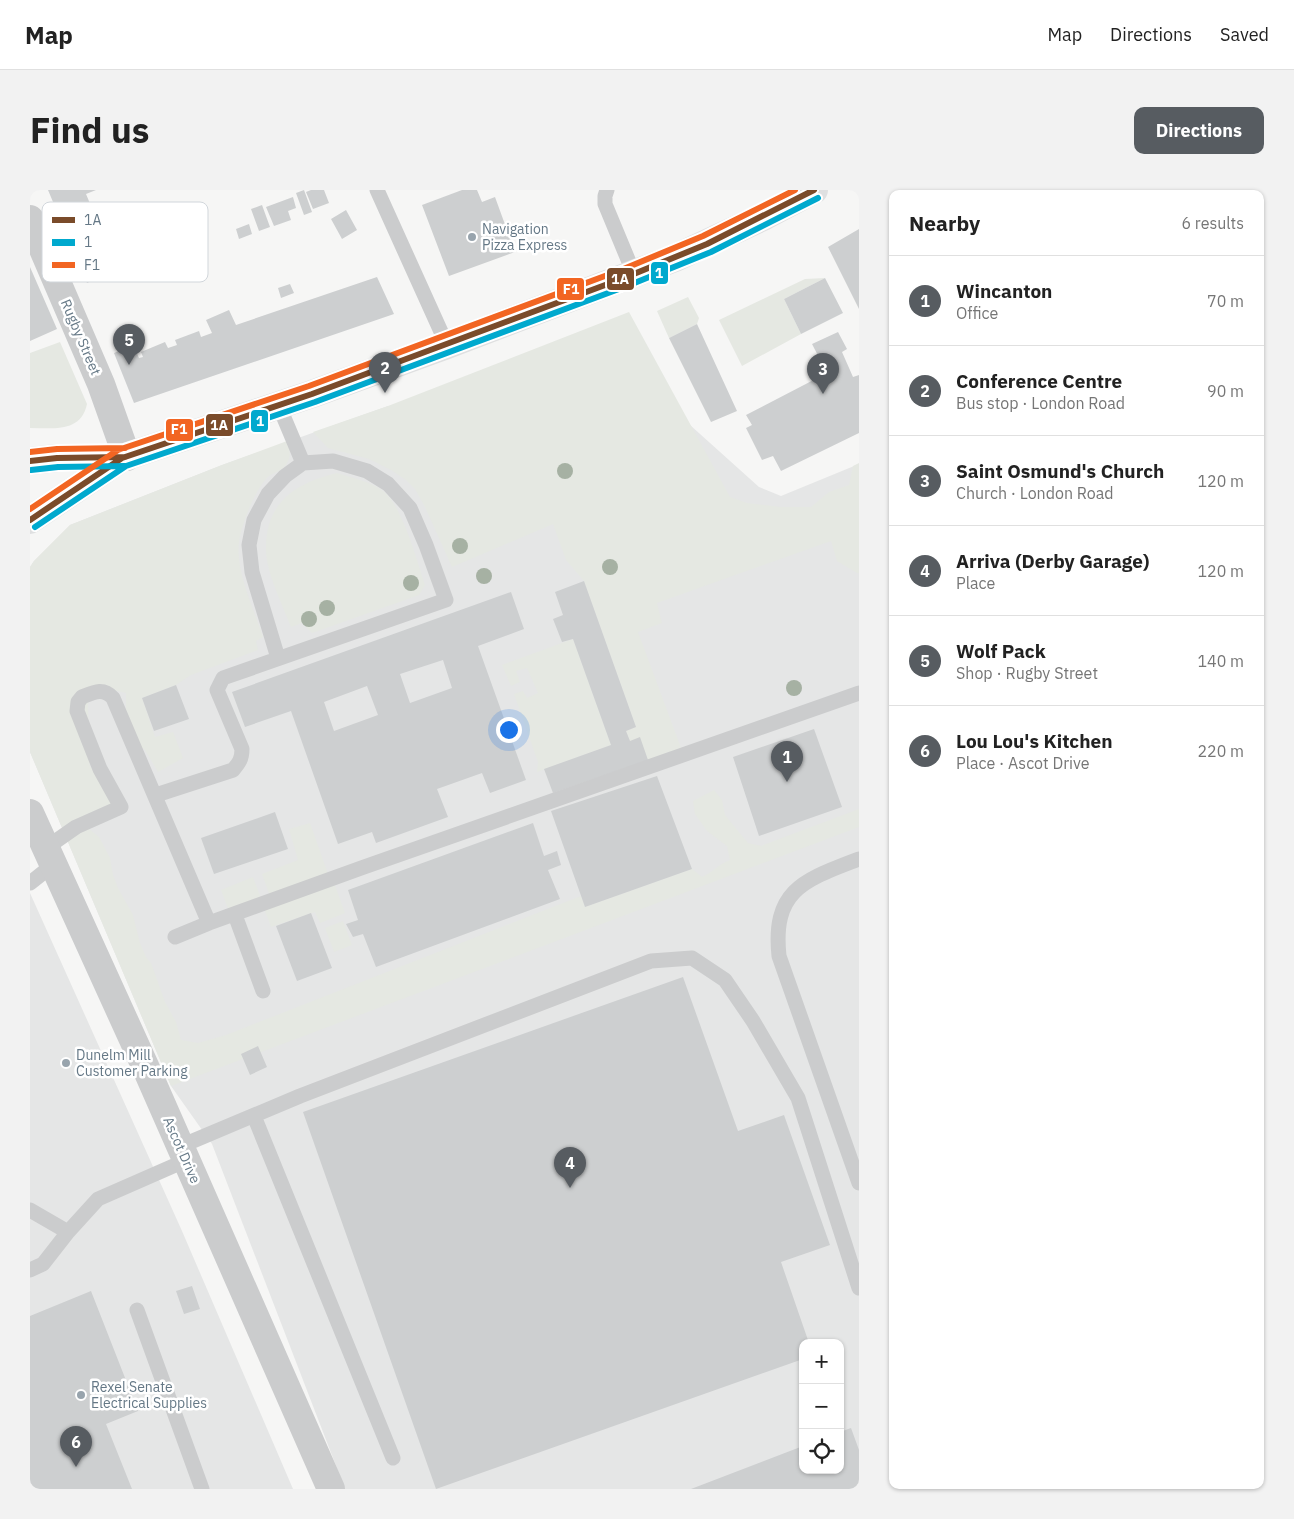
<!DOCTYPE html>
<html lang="en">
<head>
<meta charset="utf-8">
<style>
	:root { --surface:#fff; --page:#f2f2f2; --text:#222; --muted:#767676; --line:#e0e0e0; --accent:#575c61 }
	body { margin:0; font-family:"IBM Plex Sans",sans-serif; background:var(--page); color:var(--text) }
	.controls { position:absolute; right:15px; bottom:15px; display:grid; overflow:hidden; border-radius:10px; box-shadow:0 1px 4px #0004 }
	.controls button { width:45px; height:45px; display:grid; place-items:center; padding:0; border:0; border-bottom:1px solid var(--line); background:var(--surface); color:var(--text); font:25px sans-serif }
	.you { position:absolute; left:478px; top:539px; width:18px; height:18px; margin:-12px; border:4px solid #fff; border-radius:50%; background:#1a73e8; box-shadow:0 0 0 8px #1a73e833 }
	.badge { display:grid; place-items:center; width:32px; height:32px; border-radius:50%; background:var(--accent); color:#fff; font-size:16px; font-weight:700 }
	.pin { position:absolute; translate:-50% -41px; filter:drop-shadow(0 1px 2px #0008) }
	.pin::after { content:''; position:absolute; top:26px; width:18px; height:15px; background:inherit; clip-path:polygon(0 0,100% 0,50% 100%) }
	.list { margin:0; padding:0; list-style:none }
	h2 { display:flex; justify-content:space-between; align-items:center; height:65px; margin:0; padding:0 20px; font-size:21px }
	h2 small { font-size:16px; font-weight:400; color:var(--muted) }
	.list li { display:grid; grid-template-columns:32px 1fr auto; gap:15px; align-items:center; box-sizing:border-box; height:90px; padding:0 20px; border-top:1px solid var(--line) }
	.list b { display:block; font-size:19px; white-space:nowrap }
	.list p { margin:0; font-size:16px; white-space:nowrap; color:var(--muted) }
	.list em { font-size:16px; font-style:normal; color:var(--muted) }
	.icon { flex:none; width:28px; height:28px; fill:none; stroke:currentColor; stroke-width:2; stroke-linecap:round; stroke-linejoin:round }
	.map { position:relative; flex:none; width:829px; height:1299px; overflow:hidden; border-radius:10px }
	header { display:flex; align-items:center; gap:30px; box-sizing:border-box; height:70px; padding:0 25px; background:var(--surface); border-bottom:1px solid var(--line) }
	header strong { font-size:24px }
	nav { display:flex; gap:28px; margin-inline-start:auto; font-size:18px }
	.intro { display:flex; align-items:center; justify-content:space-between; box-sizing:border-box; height:120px; padding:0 30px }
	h1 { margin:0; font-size:35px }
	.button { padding:12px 22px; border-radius:10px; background:var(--accent); color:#fff; font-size:18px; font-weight:700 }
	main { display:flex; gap:30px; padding:0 30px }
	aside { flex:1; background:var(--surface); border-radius:10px; box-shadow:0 1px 4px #0004 }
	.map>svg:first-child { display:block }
	.built { fill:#e5e6e6; fill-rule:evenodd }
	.green { fill:#e5e8e2 }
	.building { fill:#cdcfd0; fill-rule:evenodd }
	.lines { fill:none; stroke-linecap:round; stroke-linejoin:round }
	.service { stroke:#cbcccd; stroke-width:15 }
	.minor { stroke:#cbcccd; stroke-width:28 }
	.tertiary { stroke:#cbcccd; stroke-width:28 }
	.primary { stroke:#dfe0e1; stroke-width:28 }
	.bus-1-casing { stroke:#fff; stroke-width:10 }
	.bus-2-casing { stroke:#fff; stroke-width:10 }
	.bus-3-casing { stroke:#fff; stroke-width:10 }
	.bus-1 { stroke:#7a4b2a; stroke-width:6 }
	.bus-2 { stroke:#00a9ce; stroke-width:6 }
	.bus-3 { stroke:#f26522; stroke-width:6 }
	.tree { fill:#a6b1a3 }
	.poi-dot { fill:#98a4ad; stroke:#fff; stroke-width:2 }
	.labels { text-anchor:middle; stroke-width:5; stroke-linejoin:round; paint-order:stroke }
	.poi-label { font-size:14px; fill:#657886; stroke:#fff; text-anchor:start }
	.street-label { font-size:14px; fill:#657886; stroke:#fff }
	.key { fill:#fff; stroke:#d1d6db; stroke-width:1 }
	.key-label { font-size:14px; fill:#657886 }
	.line-badge { stroke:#fff; stroke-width:2 }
	.badge-label { font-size:14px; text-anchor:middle; font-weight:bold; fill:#fff }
</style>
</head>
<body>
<header>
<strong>Map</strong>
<nav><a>Map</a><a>Directions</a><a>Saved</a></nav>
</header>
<div class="intro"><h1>Find us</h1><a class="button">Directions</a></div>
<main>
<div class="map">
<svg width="829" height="1299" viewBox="0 0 829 1299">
	<rect width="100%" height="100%" fill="#f6f6f5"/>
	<path class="built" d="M358,216l302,19 69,62 22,9 78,-32v1025h-514l-133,-345 -41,-58 -141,-334v-185l4,-6 36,-36 152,-60zM773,1153h37v127h-37z
		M0,703l152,338 111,258h-263z"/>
	<path class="green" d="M795,88l-41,21 17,35 -59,32 -23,-46 86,-41z
		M658,107l11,21 -2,6 -28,14 -12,-27z
		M599,122l101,185 17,6 34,4h30l18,-15 20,-7 4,-19 6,-3v110h-2l-20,-12 -6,-20 -174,62 5,20 -24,9 43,116 -33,12 -18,-19 -4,-10 10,-4 -52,-146 -18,-21 -13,-36 -101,43 -27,-60 -10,-18 -9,-9 -15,-10 -22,-11 -41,-11 -15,-16 75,-26z
		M30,152l27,62c-6,29 -34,24 -57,24v-75z
		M257,251c2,9 5,14 0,22 -3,7 -12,9 -18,13 -13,11 -28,49 -30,66 -4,28 15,68 24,95l-7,4 2,9 -67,25 -15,10 -34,13 13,39 18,-5 10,26 -25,14 -13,-22 -14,-10 -5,-15v-32l-29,-7 -9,18 1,36 4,19 -4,5 18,30 5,12 -23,23 10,8 11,21 3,17 5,13 15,27 7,28 6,14 5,6 14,39 11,20 5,18 17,3 28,-8 355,-139 4,11 107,-38 10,8c13,-6 15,-12 28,-17l-3,-14 -20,-15 -12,-17 -2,-13 21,-11 8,10 3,15 23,28 13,3 98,-37v18l-688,259 -141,-334v-185l4,-6 36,-36 152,-60z
		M307,283c15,5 33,8 46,18 19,14 34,70 42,94l-6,10 -107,38 -10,-10 -11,4c-8,-21 -25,-55 -25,-77 -1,-47 29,-67 71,-77z
		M543,449l38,106 -74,27 1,-10 -24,-68 9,-3 4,7 11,-5 -11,-25 -11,3 4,11 -9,4 -9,-21z
		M280,633l18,51 -58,22 -8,-22 36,-14 -9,-31z
		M223,687l8,21 -32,13 -8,-21z
		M304,693l11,30 -25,10 -5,-11 -44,15 -7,-19z
		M313,731l9,24 -18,7 -9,-24z"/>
	<path class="building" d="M18,0h48l-10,4 5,12 10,-3 5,14 -9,3 5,12 9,-4 9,22 -8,4 6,15 -31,14z
		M274,0l8,22 -8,3 -8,-22z
		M281,0h13l5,13 -16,6 -7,-17z
		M432,0h15l5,12 13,-5 20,55 -66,24 -27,-71z
		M263,7l3,11 -8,3 3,9 -17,6 -8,-19z
		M232,15l8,22 -11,4 -8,-22z
		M316,20l11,20 -15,9 -11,-20z
		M219,34l3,10 -13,5 -3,-10z
		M829,39v80l-31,-62z
		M0,77l27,62 -27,12z
		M347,87l17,37 -260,89 -20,-50 19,-8 6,13 4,-1 -2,-5 24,-10 3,6 9,-3 -2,-5 24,-9 2,6 11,-4 -6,-13 23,-10 7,15z
		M795,88l18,35 -42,21 -17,-35z
		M260,94l4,9 -13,5 -3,-10z
		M667,134l40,87 -26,11 -42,-84z
		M808,142l9,17 -5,3 11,25 6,-2v58l-78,38 -8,-15 -11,4 -16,-32 6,-3 -6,-10 81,-42 -15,-29z
		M554,391l52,146 -10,4 4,10 10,-4 8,23 -95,33 -9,-24 67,-24 -38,-106 -11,3 -9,-23 10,-4 -8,-23z
		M481,402l13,37 -46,17 48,134 -36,13 -8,-20 -45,16 11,28 -72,26 -4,-11 -34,12 -47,-133 -46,16 -13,-35zM413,470l9,28 -42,15 -10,-29zM337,496l11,29 -44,16 -10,-29z
		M146,495l13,34 -35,12 -12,-33z
		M784,539l28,78 -83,29 -26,-79z
		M627,586l35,93 -107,38 -34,-96z
		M245,622l13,37 -74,25 -13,-36z
		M503,633l11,33 13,-5 4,14 -13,5 12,29 -184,68 -13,-33 -10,3 -7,-13 12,-4 -10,-30z
		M281,723l21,55 -35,13 -21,-55z
		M653,787l55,154 46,-16 46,130 -49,17 28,81h-6v16l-367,130 -133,-377z
		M228,856l9,21 -17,8 -9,-21z
		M162,1096l8,23 -16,5 -8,-23z
		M61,1101l47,120 -32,13 26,65h-102v-173z
		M821,1238l8,22v39h-168l112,-43v24h37v-38z"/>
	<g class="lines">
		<path class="service" d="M347,0l70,155
			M577,0l-2,6v8l29,70
			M249,216l24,57
			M126,605l77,-25c6,-7 9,-11 9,-21l-25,-59 6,-12 223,-78 -20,-55 -16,-37 -22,-24 -21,-13 -34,-10 -30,2 -18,13 -17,18 -14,26 -5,25 3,27 26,86
			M16,658l30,-21 45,-20 -21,-38 -23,-58 1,-9 4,-5c12,-5 21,-10 31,1l96,225
			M829,669c-54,21 -87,30 -80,97l80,227
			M0,693l24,-19
			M205,725l28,76
			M145,747l34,-14 155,-56 495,-174
			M224,926l139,342
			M151,956l119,-50 351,-135 41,-3 33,22 28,41 45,77 61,190
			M0,1020l38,22
			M0,1080l13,-6 25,-32 30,-33 89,-39
			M107,1120l65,179"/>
		<path class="minor" d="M0,29l71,165 26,73"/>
		<path class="tertiary" d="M0,623l115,253 186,423"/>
		<path class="primary" d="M0,271l27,-3h65l190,-64 135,-49 228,-87 90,-42 49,-26
			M0,330l92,-62"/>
		<g class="bus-1-casing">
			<path id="bus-1" d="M0,271l27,-3 68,-1
				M0,330l92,-62 190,-64 312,-116 83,-34 107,-54"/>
		</g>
		<g class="bus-2-casing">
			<path id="bus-2" d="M1,280l27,-3 67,-1
				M5,337l91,-61 189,-64 312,-116 84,-34 107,-54"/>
		</g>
		<g class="bus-3-casing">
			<path id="bus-3" d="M0,262l27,-3 68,-1
				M0,319l88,-59 191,-64 312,-116 82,-34 92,-46"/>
		</g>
		<use href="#bus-1" class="bus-1"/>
		<use href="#bus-2" class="bus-2"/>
		<use href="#bus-3" class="bus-3"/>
	</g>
	<g class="tree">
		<circle cx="535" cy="281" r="8"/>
		<circle cx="430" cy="356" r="8"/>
		<circle cx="580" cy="377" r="8"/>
		<circle cx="454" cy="386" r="8"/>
		<circle cx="381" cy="393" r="8"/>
		<circle cx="297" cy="418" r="8"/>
		<circle cx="279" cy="429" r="8"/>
		<circle cx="764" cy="498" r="8"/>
	</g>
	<g class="poi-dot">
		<circle cx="442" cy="47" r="5"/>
		<circle cx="36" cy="873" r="5"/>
		<circle cx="51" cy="1205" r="5"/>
	</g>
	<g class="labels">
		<g class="poi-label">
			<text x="452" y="44">Navigation<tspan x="452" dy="16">Pizza Express</tspan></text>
			<text x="46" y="870">Dunelm Mill<tspan x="46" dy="16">Customer Parking</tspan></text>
			<text x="61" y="1202">Rexel Senate<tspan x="61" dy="16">Electrical Supplies</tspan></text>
		</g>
		<g class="street-label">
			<text transform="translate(51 147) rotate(67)" y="5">Rugby Street</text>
			<text transform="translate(152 960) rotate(66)" y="5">Ascot Drive</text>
		</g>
	</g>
	<rect x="12" y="12" width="166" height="80" rx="8" class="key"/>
	<rect x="22" y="27" width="23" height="6" fill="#7a4b2a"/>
	<rect x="22" y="49" width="23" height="7" fill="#00a9ce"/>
	<rect x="22" y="72" width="23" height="6" fill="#f26522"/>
	<g class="key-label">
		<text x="54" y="35">1A</text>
		<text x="54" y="57">1</text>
		<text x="54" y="80">F1</text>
	</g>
	<g class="line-badge">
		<rect x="620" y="71" width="19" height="24" rx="5" fill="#00a9ce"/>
		<rect x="576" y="77" width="29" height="24" rx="5" fill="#7a4b2a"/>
		<rect x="526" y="87" width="29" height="24" rx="5" fill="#f26522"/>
		<rect x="220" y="219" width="19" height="24" rx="5" fill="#00a9ce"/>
		<rect x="175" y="223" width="29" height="24" rx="5" fill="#7a4b2a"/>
		<rect x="135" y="228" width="29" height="24" rx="5" fill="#f26522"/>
	</g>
	<g class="badge-label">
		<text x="629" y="88">1</text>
		<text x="590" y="94">1A</text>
		<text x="541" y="104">F1</text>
		<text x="230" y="236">1</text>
		<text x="189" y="240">1A</text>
		<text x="149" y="244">F1</text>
	</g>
</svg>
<div class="controls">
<button>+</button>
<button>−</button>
<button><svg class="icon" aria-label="locate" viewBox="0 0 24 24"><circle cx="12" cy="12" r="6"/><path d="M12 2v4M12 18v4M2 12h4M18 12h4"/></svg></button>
</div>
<div class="you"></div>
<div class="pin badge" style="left:757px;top:592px">1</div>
<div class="pin badge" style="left:355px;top:203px">2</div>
<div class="pin badge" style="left:793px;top:204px">3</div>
<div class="pin badge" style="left:540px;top:998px">4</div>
<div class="pin badge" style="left:99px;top:175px">5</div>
<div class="pin badge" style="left:46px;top:1277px">6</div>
</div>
<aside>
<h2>Nearby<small>6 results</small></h2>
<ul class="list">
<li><span class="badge">1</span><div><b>Wincanton</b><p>Office</p></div><em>70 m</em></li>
<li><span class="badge">2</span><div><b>Conference Centre</b><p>Bus stop · London Road</p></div><em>90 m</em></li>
<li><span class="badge">3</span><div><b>Saint Osmund's Church</b><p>Church · London Road</p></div><em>120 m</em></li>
<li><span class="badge">4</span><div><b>Arriva (Derby Garage)</b><p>Place</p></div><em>120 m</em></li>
<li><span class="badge">5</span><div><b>Wolf Pack</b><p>Shop · Rugby Street</p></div><em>140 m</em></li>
<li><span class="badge">6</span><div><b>Lou Lou's Kitchen</b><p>Place · Ascot Drive</p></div><em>220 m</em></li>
</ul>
</aside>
</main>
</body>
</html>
